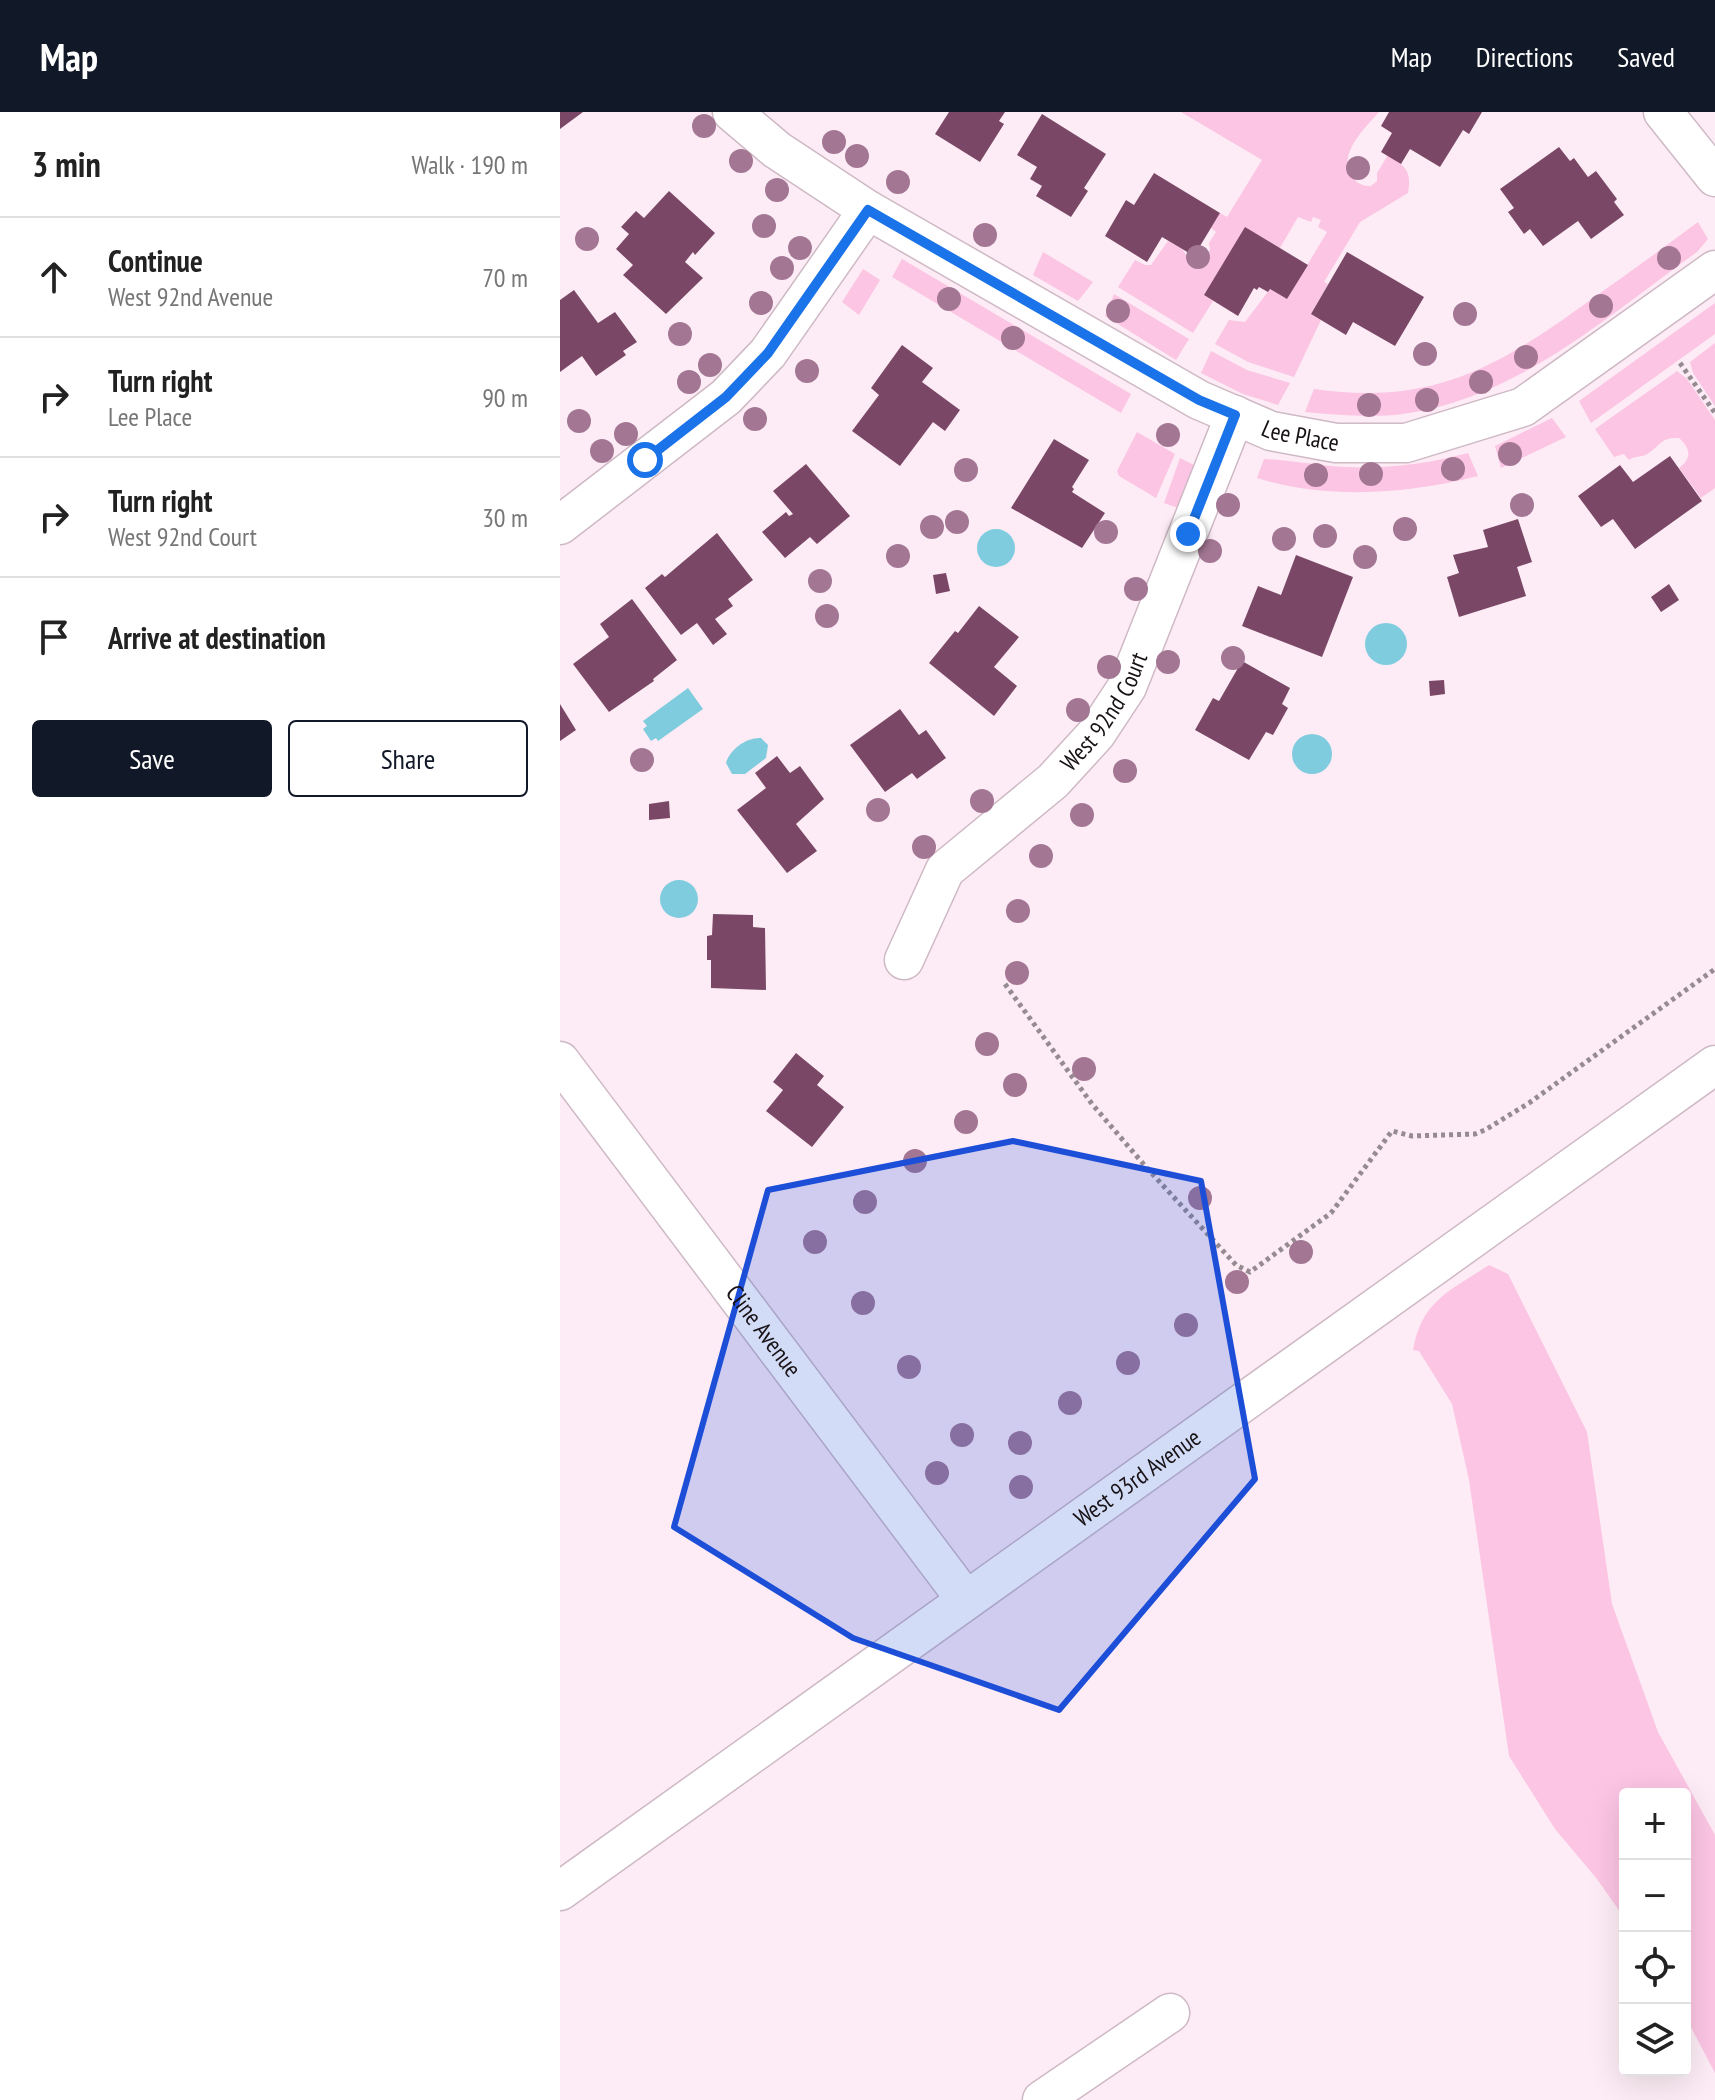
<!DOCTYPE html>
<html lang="en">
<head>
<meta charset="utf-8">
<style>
	:root { --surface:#fff; --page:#f2f2f2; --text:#222; --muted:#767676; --line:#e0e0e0; --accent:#111827 }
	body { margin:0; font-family:"PT Sans Narrow",sans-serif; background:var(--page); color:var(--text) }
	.controls { position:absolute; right:24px; bottom:24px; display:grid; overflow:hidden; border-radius:8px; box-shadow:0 8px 32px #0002 }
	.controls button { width:72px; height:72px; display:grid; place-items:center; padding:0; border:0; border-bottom:2px solid var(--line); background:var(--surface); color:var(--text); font:40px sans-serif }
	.stop { position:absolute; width:24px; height:24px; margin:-18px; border:6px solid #1a73e8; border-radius:50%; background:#fff }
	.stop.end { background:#1a73e8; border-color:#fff; box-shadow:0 2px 8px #0008 }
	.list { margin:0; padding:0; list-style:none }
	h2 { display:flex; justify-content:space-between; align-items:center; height:104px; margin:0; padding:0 32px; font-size:34px }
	h2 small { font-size:26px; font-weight:400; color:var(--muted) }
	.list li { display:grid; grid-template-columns:52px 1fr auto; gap:24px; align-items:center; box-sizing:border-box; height:120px; padding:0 32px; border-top:2px solid var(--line) }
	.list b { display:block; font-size:30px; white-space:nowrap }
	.list p { margin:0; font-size:26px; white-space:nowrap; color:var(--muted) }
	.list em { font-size:26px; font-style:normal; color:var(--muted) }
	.actions { display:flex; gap:16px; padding:24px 32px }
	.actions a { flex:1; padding:18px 0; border:2px solid var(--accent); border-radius:8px; text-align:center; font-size:28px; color:var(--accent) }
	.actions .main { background:var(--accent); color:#fff }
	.icon { flex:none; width:44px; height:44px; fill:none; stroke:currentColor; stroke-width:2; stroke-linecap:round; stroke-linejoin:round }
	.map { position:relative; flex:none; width:1155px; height:1988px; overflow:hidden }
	header { display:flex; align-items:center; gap:48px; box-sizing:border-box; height:112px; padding:0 40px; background:var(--accent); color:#fff }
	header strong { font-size:38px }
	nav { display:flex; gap:44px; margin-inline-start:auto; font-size:28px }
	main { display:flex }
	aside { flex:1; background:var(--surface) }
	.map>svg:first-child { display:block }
	.green { fill:#fbc5e3 }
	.water { fill:#7fccde }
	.building { fill:#7a4866 }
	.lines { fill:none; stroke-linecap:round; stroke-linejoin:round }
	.minor-casing { stroke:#ceb9c4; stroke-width:41 }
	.path { stroke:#978b92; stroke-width:5; stroke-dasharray:4 4; stroke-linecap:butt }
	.minor { stroke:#fff; stroke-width:38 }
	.tree { fill:#a37794 }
	.route { stroke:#1a73e8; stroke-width:10 }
	.marked { fill:#1d4ed8; fill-opacity:0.2; stroke:#1d4ed8; stroke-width:6; stroke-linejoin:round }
	.labels { text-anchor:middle; stroke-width:8; stroke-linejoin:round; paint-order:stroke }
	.street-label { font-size:24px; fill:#181115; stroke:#fdecf5 }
</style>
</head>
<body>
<header>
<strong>Map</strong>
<nav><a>Map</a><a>Directions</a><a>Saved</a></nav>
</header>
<main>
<aside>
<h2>3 min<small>Walk · 190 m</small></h2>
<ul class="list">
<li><svg class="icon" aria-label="ahead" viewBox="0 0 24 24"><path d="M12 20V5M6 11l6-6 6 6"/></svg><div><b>Continue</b><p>West 92nd Avenue</p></div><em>70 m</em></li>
<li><svg class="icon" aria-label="right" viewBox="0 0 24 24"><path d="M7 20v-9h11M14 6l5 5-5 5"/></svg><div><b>Turn right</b><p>Lee Place</p></div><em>90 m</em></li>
<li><svg class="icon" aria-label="right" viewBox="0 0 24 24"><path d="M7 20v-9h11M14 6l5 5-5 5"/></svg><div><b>Turn right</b><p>West 92nd Court</p></div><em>30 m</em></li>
<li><svg class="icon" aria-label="arrive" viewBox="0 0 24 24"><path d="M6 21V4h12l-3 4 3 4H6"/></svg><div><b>Arrive at destination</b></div></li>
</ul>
<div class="actions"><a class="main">Save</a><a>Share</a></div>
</aside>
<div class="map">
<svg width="1155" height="1988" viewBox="0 0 1155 1988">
	<rect width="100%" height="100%" fill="#fdecf5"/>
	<path class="green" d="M621,0h198c-14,16 -45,45 -25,67 5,6 10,7 17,7l6,-5v-8l11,-18c17,11 24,15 20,38l-48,29 -36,60 4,2 -17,30 10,6 -27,57 -46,-15 -33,-18 14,-24 16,2 25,-33 17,10 40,-67 -9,-5 3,-7 -8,-3 -2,5 -13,-5 -18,31 -35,-20 -41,67 9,6 -20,32 -75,-46 17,-27 10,5h6l17,-24 14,8 10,15 14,-4 4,-11 -1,-6 7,-11 -5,-4 9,-15 7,4 35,-57z
		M1138,110l10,17 -11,13c-91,65 -179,146 -294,162 -32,4 -66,1 -98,-2l9,-23c118,17 184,-22 275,-88 37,-26 73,-52 109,-79z
		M483,140l50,30 -15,19 -45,-26z
		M342,147l229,135 -10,19 -229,-136z
		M303,157l17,11 -21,35 -17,-13z
		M554,182l75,45 -13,21 -71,-44z
		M1155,191v31l-124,89 -12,-22z
		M1155,231v63l-22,-33 -3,-11z
		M651,239l36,19 43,13 -12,22 -35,-11 -42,-21z
		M1117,259l10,8 28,41v68l-14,10 -22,-30c13,-10 12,-19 0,-30 -17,-1 -18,6 -30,15 -7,5 -13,2 -20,7l-5,-6 -10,3 -19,-28z
		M992,306l14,19 -65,31 -6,-22z
		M577,320l38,22 -19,44 -37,-22 -2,-5z
		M908,341l10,23c-71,18 -150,24 -221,2l7,-19c27,1 54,7 81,8 42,2 82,-3 123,-14z
		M620,346l14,7 -16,43 -14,-5z
		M929,1153l19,9 79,158 25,172 46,128 57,103v238l-30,-57v-222h-60v125l-28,-40 -42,-50 -46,-73 -40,-276 -17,-76 -33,-53 -6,-1c9,-50 37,-59 76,-85z"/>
	<path class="water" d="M417 436a19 19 0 1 1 38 0a19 19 0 1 1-38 0Z
		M805 532a21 21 0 1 1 42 0a21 21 0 1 1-42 0Z
		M128,576l15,21 -45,32 -2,-3 -5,3 -8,-12 4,-3 -4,-5z
		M732 642a20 20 0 1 1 40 0a20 20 0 1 1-40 0Z
		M201,626l7,7 -2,13 -21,16h-13l-6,-11c4,-14 21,-26 35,-25z
		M100 787a19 19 0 1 1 38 0a19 19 0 1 1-38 0Z"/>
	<path class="building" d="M0,0h23l-23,17z
		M389,0h56l-6,9 5,3 -24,38 -45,-28z
		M829,0h93l-13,22 -6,-4 -23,37 -30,-18 -9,15 -20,-12 11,-19 -11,-7z
		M482,2l64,40 -22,34 4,3 -17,26 -35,-21 6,-10 -12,-7 7,-12 -20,-12z
		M999,35l11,14 4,-3 14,19 8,-6 21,28 -3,3 10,13 -33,24 -13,-18 -35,25 -13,-17 -6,5 -16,-22 6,-4 -14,-19z
		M594,61l66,40 -26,43 -32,-19 -15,25 -42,-26 21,-36 8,5z
		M109,79l46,42 -20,22 -2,-3 -8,10 18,16 -37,36 -43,-39 10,-10 -17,-16 13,-15 -8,-7 15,-16 8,7z
		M685,115l63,38 -21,34 -17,-10 -2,3 -9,-5 -2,3 -3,-2 -16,28 -34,-21z
		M787,140l77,45 -29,49 -42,-24 -7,13 -35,-21z
		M14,178l24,33 17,-11 22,30 -14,9 3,4 -30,21 -14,-20 -22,16v-72z
		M342,233l31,23 -11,14 38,28 -15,21 -12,-9 -33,44 -48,-35 27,-36 -8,-7z
		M494,327l35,21 -17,27 2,2 -2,3 33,21 -23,35 -71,-40z
		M1110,344l32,45 -67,48 -22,-30 -12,8 -23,-31 42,-31 13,17z
		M246,352l44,52 -33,28 -7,-7 -25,21 -23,-26 24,-20 3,4 4,-2 -20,-23z
		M958,407l14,43 -15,5 9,29 -67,21 -12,-40 12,-4 -6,-18 35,-8 -5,-17z
		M157,421l36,47 -25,19 5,7 -18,13 12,15 -14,11 -16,-22 -16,12 -36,-47 17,-14 3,3z
		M736,443l57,22 -31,80 -80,-31 16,-40 23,9z
		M386,461l4,18 -14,3 -3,-19z
		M1109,472l10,16 -18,12 -10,-15z
		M72,487l45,61 -24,19 1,2 -45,31 -36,-48 36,-27 -9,-13z
		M419,494l40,31 -25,30 23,19 -23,30 -65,-53 26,-32 3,2z
		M682,549l48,27 -8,16 6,4 -15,27 -7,-3 -17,28 -54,-30 18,-32 6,3z
		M884,568l1,14 -15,2 -1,-15z
		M0,592l16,26 -16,11z
		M340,597l19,26 7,-5 20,28 -29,21 -5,-6 -27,19 -35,-47z
		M217,644l13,17 10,-7 24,33 -28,25 21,27 -30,22 -50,-63 29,-22 -11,-15z
		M109,689l1,17 -21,2v-16z
		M153,802l40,1v12l12,1 1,62 -55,-2v-28h-4v-24l5,-1z
		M236,941l28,23 -7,9 27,22 -32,40 -46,-36 17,-21 -10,-8z"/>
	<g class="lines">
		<g class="minor-casing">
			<g id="minor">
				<path id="s1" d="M172,0l45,38 91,60 331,190 72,31 65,12h70l117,-36 192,-137"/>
				<path d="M1103,0l52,65"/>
				<path d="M0,413l166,-128 42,-44 100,-143"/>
				<path id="s2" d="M344,848l41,-90 108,-89 43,-47 31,-47 108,-272"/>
				<path id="s3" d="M0,949l406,539"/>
				<path id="s4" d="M0,1779l1155,-826"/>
				<path d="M482,1988l128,-87"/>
			</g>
		</g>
		<path class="path" d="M1120,251l35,50
			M445,872l87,120 54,63 90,98 14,7 81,-59 61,-82 20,5 63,-2 10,-4 44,-27 186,-134"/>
		<use href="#minor" class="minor"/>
	</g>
	<g class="tree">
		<circle cx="144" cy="14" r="12"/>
		<circle cx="274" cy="30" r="12"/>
		<circle cx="297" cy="44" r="12"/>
		<circle cx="181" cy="49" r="12"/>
		<circle cx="798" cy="56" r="12"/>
		<circle cx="338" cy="70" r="12"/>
		<circle cx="217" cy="78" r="12"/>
		<circle cx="204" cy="114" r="12"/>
		<circle cx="425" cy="123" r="12"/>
		<circle cx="27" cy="127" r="12"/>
		<circle cx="240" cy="136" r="12"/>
		<circle cx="638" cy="145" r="12"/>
		<circle cx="1109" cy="146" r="12"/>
		<circle cx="222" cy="156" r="12"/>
		<circle cx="389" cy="187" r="12"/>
		<circle cx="201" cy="191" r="12"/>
		<circle cx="1041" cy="194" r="12"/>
		<circle cx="558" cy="199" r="12"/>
		<circle cx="905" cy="202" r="12"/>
		<circle cx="120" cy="222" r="12"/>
		<circle cx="453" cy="226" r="12"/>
		<circle cx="865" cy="242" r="12"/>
		<circle cx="966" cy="245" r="12"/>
		<circle cx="150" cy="253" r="12"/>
		<circle cx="247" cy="259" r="12"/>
		<circle cx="129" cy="270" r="12"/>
		<circle cx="921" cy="270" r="12"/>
		<circle cx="867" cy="288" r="12"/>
		<circle cx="809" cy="293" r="12"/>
		<circle cx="195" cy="307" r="12"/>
		<circle cx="19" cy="309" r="12"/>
		<circle cx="66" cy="322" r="12"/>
		<circle cx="608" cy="323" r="12"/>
		<circle cx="42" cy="339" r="12"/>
		<circle cx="950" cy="342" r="12"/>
		<circle cx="893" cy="357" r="12"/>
		<circle cx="406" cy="358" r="12"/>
		<circle cx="811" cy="362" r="12"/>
		<circle cx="756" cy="363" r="12"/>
		<circle cx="668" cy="393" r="12"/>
		<circle cx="962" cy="393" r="12"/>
		<circle cx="397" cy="410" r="12"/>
		<circle cx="372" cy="415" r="12"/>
		<circle cx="845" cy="417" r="12"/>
		<circle cx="546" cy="420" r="12"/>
		<circle cx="765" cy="424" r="12"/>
		<circle cx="724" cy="427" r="12"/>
		<circle cx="650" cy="439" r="12"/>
		<circle cx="338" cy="444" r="12"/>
		<circle cx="805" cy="445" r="12"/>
		<circle cx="260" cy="469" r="12"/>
		<circle cx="576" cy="477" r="12"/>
		<circle cx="267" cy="504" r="12"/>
		<circle cx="673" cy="546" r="12"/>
		<circle cx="608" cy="550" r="12"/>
		<circle cx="549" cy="555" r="12"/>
		<circle cx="518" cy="598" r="12"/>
		<circle cx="82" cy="648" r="12"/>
		<circle cx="565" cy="659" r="12"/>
		<circle cx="422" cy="689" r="12"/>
		<circle cx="318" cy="698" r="12"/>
		<circle cx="522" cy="703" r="12"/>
		<circle cx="364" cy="735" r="12"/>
		<circle cx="481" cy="744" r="12"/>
		<circle cx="458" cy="799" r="12"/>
		<circle cx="457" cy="861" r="12"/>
		<circle cx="427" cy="932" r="12"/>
		<circle cx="524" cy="957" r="12"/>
		<circle cx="455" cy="973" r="12"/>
		<circle cx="406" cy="1010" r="12"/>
		<circle cx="355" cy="1049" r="12"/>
		<circle cx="640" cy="1086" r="12"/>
		<circle cx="305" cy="1090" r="12"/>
		<circle cx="255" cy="1130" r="12"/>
		<circle cx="741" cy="1140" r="12"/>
		<circle cx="677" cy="1170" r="12"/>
		<circle cx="303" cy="1191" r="12"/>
		<circle cx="626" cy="1213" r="12"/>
		<circle cx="568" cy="1251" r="12"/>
		<circle cx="349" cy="1255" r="12"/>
		<circle cx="510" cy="1291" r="12"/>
		<circle cx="402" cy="1323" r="12"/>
		<circle cx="460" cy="1331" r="12"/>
		<circle cx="377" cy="1361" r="12"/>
		<circle cx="461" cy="1375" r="12"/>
	</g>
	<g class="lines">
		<path class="route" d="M85,348l81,-63 42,-44 100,-143 331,190 36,15 -47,119"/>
	</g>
	<path class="marked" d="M453,1029l188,40 54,298 -196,231 -206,-72 -179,-111 94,-337z"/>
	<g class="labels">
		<g class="street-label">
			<text dy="8" stroke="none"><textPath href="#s1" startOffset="658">Lee Place</textPath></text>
			<text dy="8" stroke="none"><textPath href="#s2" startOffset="326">West 92nd Court</textPath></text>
			<text dy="8" stroke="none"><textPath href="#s3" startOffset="338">Cline Avenue</textPath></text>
			<text dy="8" stroke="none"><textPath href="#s4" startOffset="710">West 93rd Avenue</textPath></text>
		</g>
	</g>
</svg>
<div class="controls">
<button>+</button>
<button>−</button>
<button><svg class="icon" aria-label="locate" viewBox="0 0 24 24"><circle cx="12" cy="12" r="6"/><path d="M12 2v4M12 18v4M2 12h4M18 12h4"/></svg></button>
<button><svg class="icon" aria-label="layers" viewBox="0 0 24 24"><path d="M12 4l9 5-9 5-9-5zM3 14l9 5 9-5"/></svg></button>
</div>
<div class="stop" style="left:85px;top:348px"></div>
<div class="stop end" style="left:628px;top:422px"></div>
</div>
</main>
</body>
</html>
